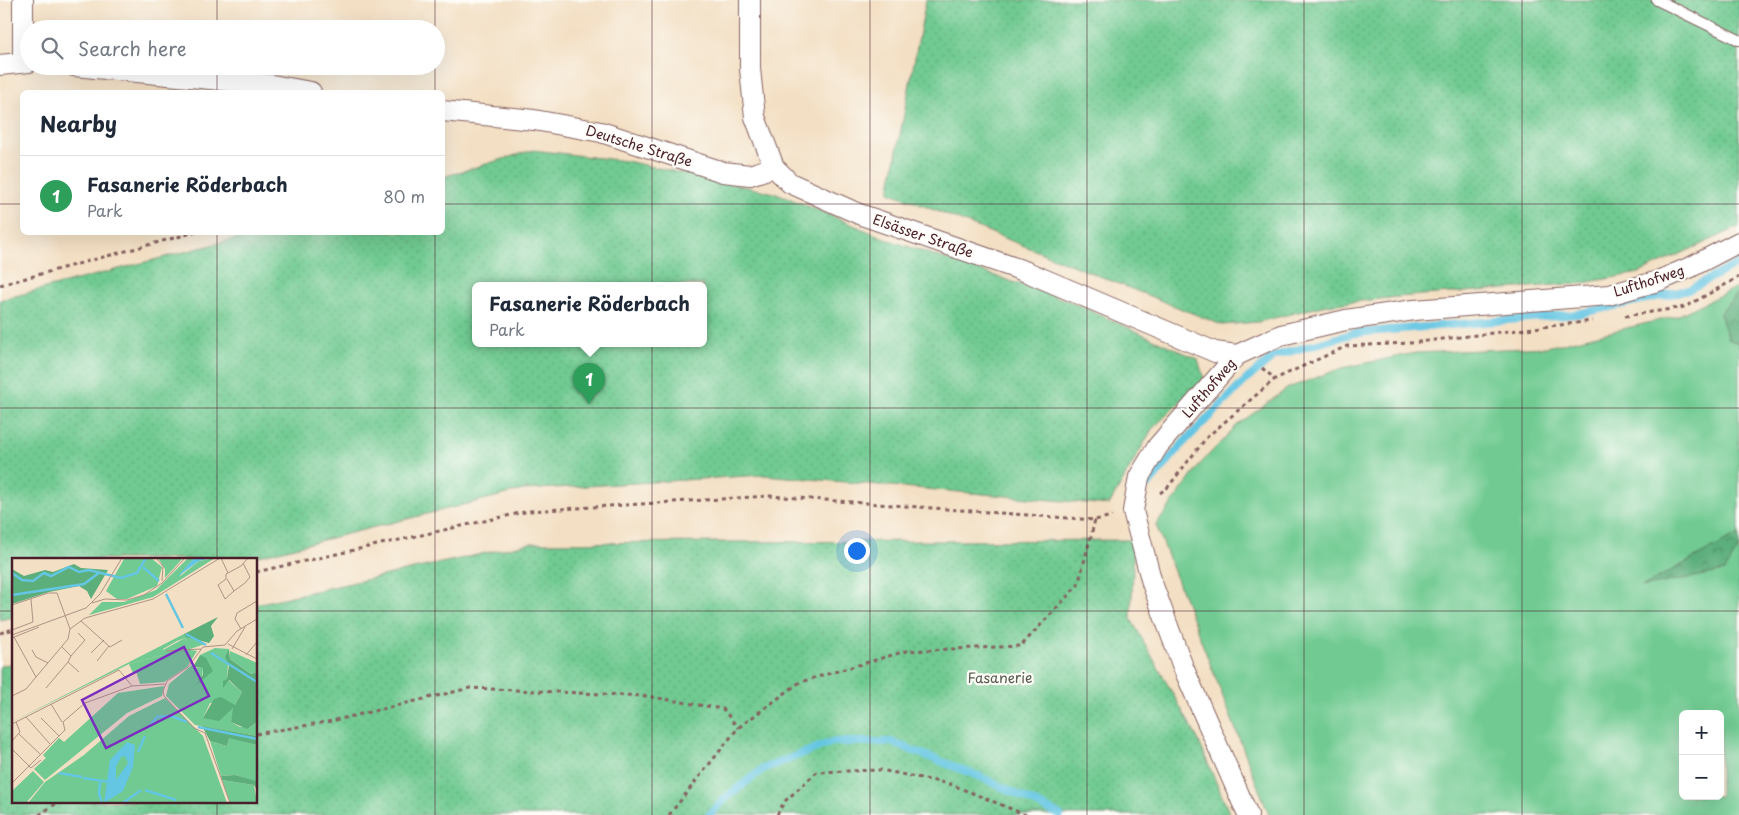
<!DOCTYPE html>
<html lang="en">
<head>
<meta charset="utf-8">
<style>
	:root { --surface:#fff; --page:#f2f2f3; --text:#1f2937; --muted:#747a83; --line:#e0e1e3; --accent:#d1495b }
	body { margin:0; font-family:"Playpen Sans",sans-serif; background:var(--page); color:var(--text) }
	.controls { position:absolute; right:15px; bottom:15px; display:grid; overflow:hidden; border-radius:8px; box-shadow:0 5px 20px #0002 }
	.controls button { width:45px; height:45px; display:grid; place-items:center; padding:0; border:0; border-bottom:1px solid var(--line); background:var(--surface); color:var(--text); font:25px sans-serif }
	.you { position:absolute; left:856px; top:550px; width:18px; height:18px; margin:-12px; border:4px solid #fff; border-radius:50%; background:#1a73e8; box-shadow:0 0 0 8px #1a73e833 }
	.badge { display:grid; place-items:center; width:32px; height:32px; border-radius:50%; background:var(--accent); color:#fff; font-size:16px; font-weight:700 }
	.pin { position:absolute; translate:-50% -41px; filter:drop-shadow(0 1px 2px #0008) }
	.pin::after { content:''; position:absolute; top:26px; width:18px; height:15px; background:inherit; clip-path:polygon(0 0,100% 0,50% 100%) }
	.popup { position:absolute; left:472px; top:282px; width:235px; height:65px; box-sizing:border-box; display:grid; place-content:center; border-radius:8px; background:var(--surface); filter:drop-shadow(0 1px 4px #0005); font-size:16px; white-space:nowrap; color:var(--muted) }
	.popup b { font-size:19px; color:var(--text) }
	.popup::after { content:''; position:absolute; left:50%; top:100%; margin-left:-10px; border:10px solid transparent; border-top-color:var(--surface) }
	.list { margin:0; padding:0; list-style:none }
	h2 { display:flex; justify-content:space-between; align-items:center; height:65px; margin:0; padding:0 20px; font-size:21px }
	h2 small { font-size:16px; font-weight:400; color:var(--muted) }
	.list li { display:grid; grid-template-columns:32px 1fr auto; gap:15px; align-items:center; box-sizing:border-box; height:80px; padding:0 20px; border-top:1px solid var(--line) }
	.list b { display:block; font-size:19px; white-space:nowrap }
	.list p { margin:0; font-size:16px; white-space:nowrap; color:var(--muted) }
	.list em { font-size:16px; font-style:normal; color:var(--muted) }
	.icon { flex:none; width:28px; height:28px; fill:none; stroke:currentColor; stroke-width:2; stroke-linecap:round; stroke-linejoin:round }
	.map { position:relative; flex:none; width:1739px; height:815px; overflow:hidden }
	.search { position:absolute; background:var(--surface); box-shadow:0 5px 20px #0002; left:20px; top:20px; width:425px; height:55px; display:flex; align-items:center; gap:12px; box-sizing:border-box; padding:0 18px; border-radius:28px; color:var(--muted); font-size:19px }
	.panel { position:absolute; background:var(--surface); box-shadow:0 5px 20px #0002; left:20px; top:90px; width:425px; height:145px; border-radius:8px }
	.map>svg:first-child { display:block }
	.grass { fill:#70ca91; stroke:#5d745e; fill-rule:evenodd }
	.forest { fill:url(#forest-crowns); stroke:#536653 }
	.park { fill:url(#park-dots); stroke:#5d745e; fill-rule:evenodd }
	.lines { fill:none; stroke-linecap:round; stroke-linejoin:round }
	.stream { stroke:#65c6e3; stroke-width:8 }
	.lane-casing { stroke:#856260; stroke-width:12 }
	.street-casing { stroke:#856260; stroke-width:22 }
	.path { stroke:#856260; stroke-width:3; stroke-dasharray:4 4; stroke-linecap:butt }
	.lane { stroke:#fff; stroke-width:10 }
	.street { stroke:#fff; stroke-width:20 }
	.grid { fill:none; stroke:#4a1f2b; stroke-width:1; stroke-opacity:0.55 }
	.labels { text-anchor:middle; stroke-width:4.5; stroke-linejoin:round; paint-order:stroke }
	.street-label { font-size:14px; fill:#4a1f2b; stroke:#fdfcf7 }
	.park-label { font-size:14px; fill:#575b4f; stroke:#fdfcf7 }
	.inset-river { fill:none; stroke:#65c6e3; stroke-width:2.5 }
	.inset-road { fill:none; stroke:#af9286; stroke-width:1 }
	.view { fill:#7b2cbf; fill-opacity:0.15; stroke:#7b2cbf; stroke-width:2.5 }
	.inset-edge { fill:none; stroke:#4a1f2b; stroke-width:2.5 }
</style>
</head>
<body>
<div class="map">
<svg width="1739" height="815" viewBox="0 0 1739 815">
	<defs>
		<pattern id="forest-crowns" width="20" height="18" patternUnits="userSpaceOnUse" patternTransform="scale(1.25)"><rect width="20" height="18" fill="#5cae7b"/><path d="M2 6a3 3 0 1 1 6 0M12 15a3 3 0 1 1 6 0" fill="none" stroke="#4e8d65"/></pattern>
		<pattern id="park-dots" width="8" height="8" patternUnits="userSpaceOnUse" patternTransform="scale(1.25)"><rect width="8" height="8" fill="#70ca91"/><path d="M2 2h.1M6 6h.1" fill="none" stroke="#62ad7d" stroke-width="1.8" stroke-linecap="round"/></pattern>
	</defs>
	<rect width="100%" height="100%" fill="#fdfcf7"/>
	<filter id="ink" filterUnits="userSpaceOnUse"><feTurbulence type="fractalNoise" baseFrequency=".02" numOctaves="2"/><feDisplacementMap in="SourceGraphic" scale="10" xChannelSelector="R" yChannelSelector="G"/><feConvolveMatrix kernelMatrix="1 2 1 2 8 2 1 2 1" color-interpolation-filters="sRGB"/></filter>
	<filter id="wash" filterUnits="userSpaceOnUse"><feTurbulence type="fractalNoise" baseFrequency=".0096" numOctaves="4" result="noise"/><feDisplacementMap in="SourceGraphic" scale="20" xChannelSelector="R" yChannelSelector="G"/><feGaussianBlur stdDeviation="1.12" result="paint"/><feColorMatrix in="noise" values="0 0 0 0 0 0 0 0 0 0 0 0 0 0 0 0 0 1.4 0 .05"/><feComposite in="paint" operator="in"/></filter>
	<g filter="url(#wash)">
		<rect width="100%" height="100%" fill="#f3dfc3"/>
		<path class="grass" d="M1739,286v5l-19,22 8,26 11,4v191l-96,52 81,-15 15,-24v268h-470l-113,-290 46,-63 34,-36 52,-38 54,-20 73,-15 132,-6 130,-31zM1683,714h37v82h-37z"/>
		<path class="forest" d="M1739,291v52l-11,-4 -8,-26z
			M1739,534v13l-14,24 -84,16z"/>
		<path class="park" d="M926,0h813v227l-100,46 -56,10 -186,14 -70,8 -69,17 -36,3 -333,-133z
			M533,150l93,11 153,33 110,46 180,61 129,58 6,20 -52,50 -43,76 -345,-30 -241,15 -276,69h-233v58l-14,3v-320l257,-67 185,-1 1,-55zM475,285h228v58h-228z
			M1134,540l-3,79 66,118 33,78h-1230v-149l14,-3v138h242v-197l275,-61z"/>
		<g class="lines">
			<path class="stream" d="M1149,484l36,-43 63,-63 27,-22 80,-23 222,-19 111,-24 51,-27
				M709,815l19,-19 35,-27 69,-27h59l90,35 79,38"/>
		</g>
	</g>
	<g filter="url(#ink)">
		<g class="lines">
			<g class="lane-casing">
				<path id="lane" d="M1657,0l82,40"/>
			</g>
			<g class="street-casing">
				<path id="street" d="M750,0v69l5,48 19,50 16,16 69,31 168,58 188,80 22,3
					M23,61v-61
					M0,65l29,-3
					M74,66l198,19 39,7
					M442,111l92,9 67,12 122,40 27,3 24,-8
					M1248,815l-65,-148 -31,-84 -19,-72 6,-34 19,-31 79,-91 44,-20 65,-15 68,-10 195,-15 49,-14 33,-14 48,-25"/>
			</g>
			<path class="path" d="M0,285l196,-53
				M1625,316l60,-9 54,-30
				M1262,368l13,11
				M1160,493l8,-6 39,-50 68,-58 72,-33 63,-3 182,-22
				M256,572l273,-61 241,-15 325,24 17,-4
				M0,633l14,-4
				M256,734l76,-13 138,-33 176,8 77,13 15,19
				M39,815l21,-14
				M669,815l69,-87 62,-46 106,-31 115,-5 57,-61 17,-65
				M777,815l7,-13 33,-30 64,-2 69,14 76,31"/>
			<use href="#lane" class="lane"/>
			<use href="#street" class="street"/>
		</g>
	</g>
	<path class="grid" d="M217,0v29M435,0v29M652,0v815M870,0v815M1087,0v815M1304,0v815M1522,0v815M217,66v26M435,66v26M0,204h22M442,204h1297M217,232v327M435,232v583M0,408h1739M0,611h14M256,611h1483M217,801v14"/>
	<g class="labels">
		<g class="street-label">
			<text transform="translate(639 146) rotate(17)" y="5">Deutsche Straße</text>
			<text transform="translate(923 236) rotate(19)" y="5">Elsässer Straße</text>
			<text transform="translate(1649 281) rotate(-18)" y="5">Lufthofweg</text>
			<text transform="translate(1209 388) rotate(-49)" y="5">Lufthofweg</text>
		</g>
		<g class="park-label">
			<text x="1000" y="683">Fasanerie</text>
		</g>
	</g>
	<g transform="translate(12 558)">
		<rect width="245" height="245" fill="#f3dfc3"/>
		<path d="M139,0l11,9 -5,19 -30,13h-10l-11,-8 18,-32zM146,0h25l-18,20v-9zM176,0h6l-15,19 20,-16 16,-3 -62,39 -64,18 13,-13h22l32,-12zM172,76l21,10 -15,5 -5,-11 -8,3 -14,8v6l-34,9 -117,58zM203,90l14,1 -2,31 -4,7 5,-7 14,12 -7,13 -8,-3 -17,1 -7,15 31,-10 -3,14 9,5h10l7,-5v14l-62,-11 -29,-29 3,-12 24,-20 1,4h9l-1,10 10,-7 -12,-16zM217,179l28,8v37l-22,-7 -14,1 -11,-35 17,5zM210,222l32,5 3,18h-27z" fill="#70ca91"/>
		<path d="M62,6l7,4 27,2 -17,29 -4,-8 -8,-5 -30,6 -37,12v-35l12,7 21,-6 8,2zM206,59l-7,9 3,10 -5,7 -23,-6 -2,-3zM217,91l1,10 21,15 6,-2v50l-10,7 -16,-7 2,-14 -14,13 -16,-3 11,-19 7,-2 14,8 7,-13 -13,-12 -6,8v-7l4,-2 2,-14 -4,-8zM188,97l6,3 7,13 -17,14 7,-10v-7l-10,-1zM190,168l55,10v9l-28,-7 -2,8 -17,-5zM223,217l21,6 1,9 -3,-5 -32,-5 -1,-4z" fill="#5cae7b"/>
		<path d="M173,80l6,12 6,1 -10,16 -23,15 -24,2 -4,-13 -3,2 -4,-9 34,-9v-5zM218,93l27,12v9l-6,2 -21,-15zM152,128l-2,10 -35,17 -82,67 -11,-11 12,-11 -3,-3 16,-17 5,4 54,-49zM153,140l38,38 24,67h-199l17,-21 39,-27 45,-39zM21,213l11,11 -18,21h-14v-12z" fill="#70ca91"/>
		<path d="M182,0l14,1 -9,2 -22,16zM115,184l8,3 -2,22 -10,24 -19,12 6,-43zM113,198l3,7 -12,17v-13l5,-10z" fill="#65c6e3" fill-rule="evenodd"/>
		<path class="inset-river" d="M131,9l16,14M0,15l10,7 11,1 11,-8 7,3 18,-9 10,5 10,-2 32,8 16,-5 9,-15M154,36l17,34M0,37l72,-11 16,-12M174,76l20,11M199,95l46,29M186,169l59,12M136,170l9,-11 14,-1 16,6M126,194l7,-16M47,215l23,4M71,220l27,4M88,224l-1,12 3,8M133,232l31,10M111,245l18,-13"/>
		<path class="inset-road" d="M12,0h71M144,0l7,8 -1,15M209,0l7,15M215,21l7,12 11,-8 5,-6 -7,-14M222,33l-9,8 -7,-14 8,-6v-5l15,-8 7,-8M80,45l13,-4 22,1 17,-5 18,-12 23,-25M0,47l36,-12h9l13,36 -2,10 -42,50 -14,7M69,63l29,26 12,-7M58,71l15,-11 68,-19 67,-41M229,71l-6,-10 2,-6 20,-12M0,72l21,-8 -2,-23M0,77l74,-27 14,-14 22,-36M2,79l22,40M0,80l27,-11M216,86l29,15M50,89l9,9 -3,6 11,10M220,91l13,-22M20,92l4,7 12,6M154,93l35,-2M79,95l13,-13M234,97l11,-13M59,98l14,-16 -7,-7M85,103l12,-15M34,130l22,-26M39,146l11,18M14,159l24,27M29,160l18,18M0,166l107,-54 13,16M7,176l22,21M0,183l8,-9 -4,-10M0,191l19,19 10,-8M0,225l53,-53 -2,-8 22,-19 47,-17 33,-2M218,245l-25,-70 -11,-5 -30,-32 -1,-5 4,-10 21,-14 15,-20 22,-2 12,-14 20,-12"/>
		<path class="view" d="M172,89l25,49 -103,52 -24,-48z"/>
		<rect width="245" height="245" class="inset-edge"/>
	</g>
</svg>
<div class="controls">
<button>+</button>
<button>−</button>
</div>
<div class="you"></div>
<div class="pin badge" style="left:589px;top:404px;background:#2e9e5b">1</div>
<div class="popup"><b>Fasanerie Röderbach</b>Park</div>
<div class="search"><svg class="icon" aria-label="search" viewBox="0 0 24 24"><circle cx="10" cy="10" r="6"/><path d="M15 15l6 6"/></svg>Search here</div>
<section class="panel">
<h2>Nearby<small></small></h2>
<ul class="list">
<li><span class="badge" style="background:#2e9e5b">1</span><div><b>Fasanerie Röderbach</b><p>Park</p></div><em>80 m</em></li>
</ul>
</section>
</div>
</body>
</html>
